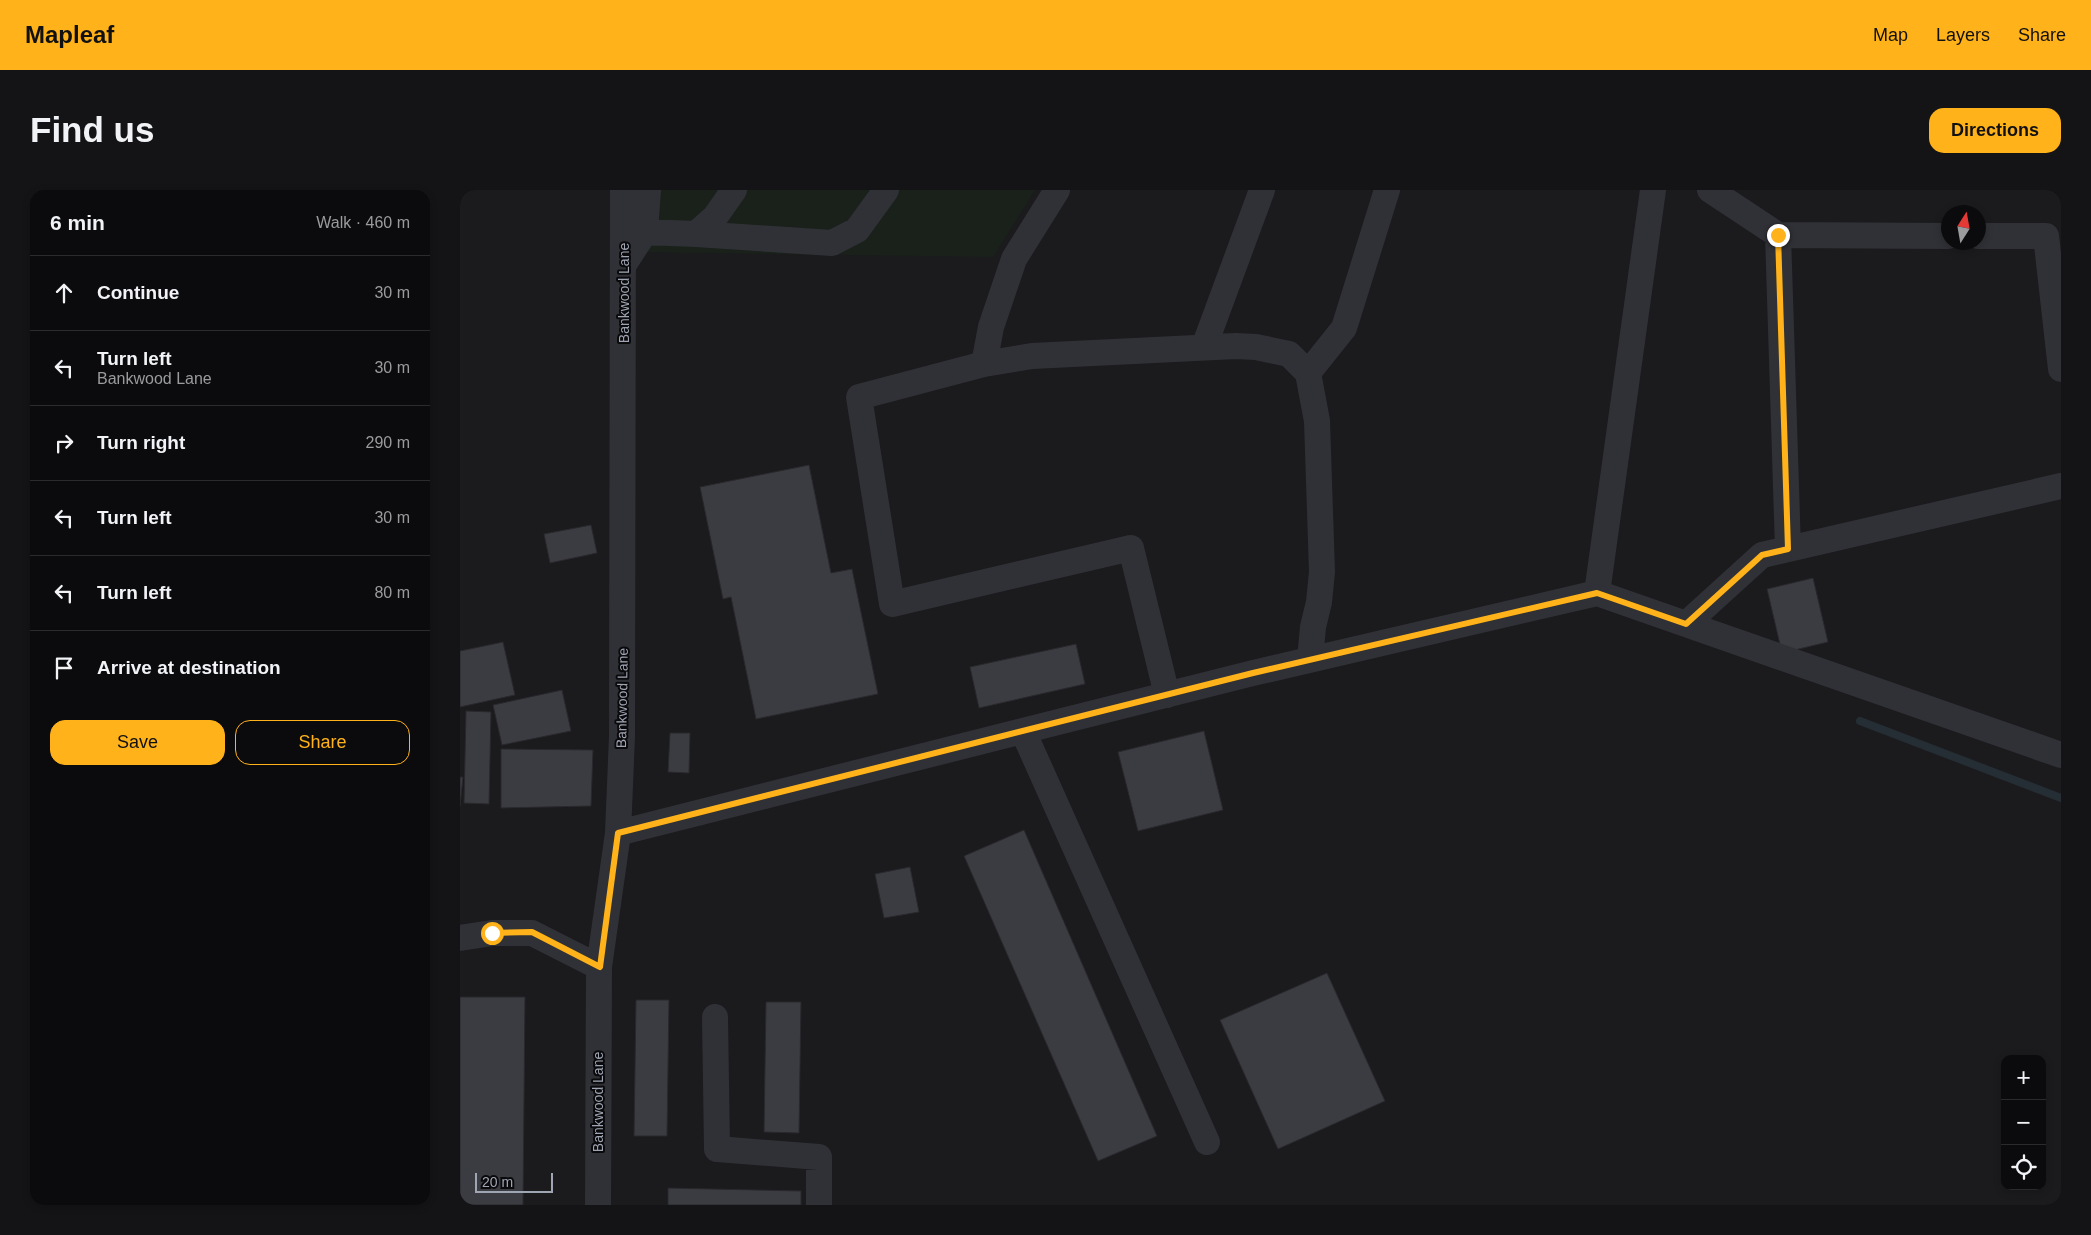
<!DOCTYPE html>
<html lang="en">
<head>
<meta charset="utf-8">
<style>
	:root { --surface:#0b0b0d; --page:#141416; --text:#f1f3f6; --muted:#9a9b9d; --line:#2b2b2e; --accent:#ffb219 }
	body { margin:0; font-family:Helvetica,sans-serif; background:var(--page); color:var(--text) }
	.controls { position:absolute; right:15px; bottom:15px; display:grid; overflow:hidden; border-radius:10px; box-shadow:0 2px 8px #0003 }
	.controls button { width:45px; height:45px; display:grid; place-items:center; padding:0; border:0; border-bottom:1px solid var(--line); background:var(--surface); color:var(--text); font:25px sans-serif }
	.compass { position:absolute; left:1481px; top:15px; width:45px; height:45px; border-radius:50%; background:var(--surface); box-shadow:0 2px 8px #0003; rotate:11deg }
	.scale { position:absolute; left:15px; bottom:12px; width:78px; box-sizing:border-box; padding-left:5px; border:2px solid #9fa5b3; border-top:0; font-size:14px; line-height:18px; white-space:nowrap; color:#9fa5b3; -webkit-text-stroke:4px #0a0a0c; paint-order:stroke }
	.stop { position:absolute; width:15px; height:15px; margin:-11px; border:4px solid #ffb219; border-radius:50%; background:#fff }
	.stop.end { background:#ffb219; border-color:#fff; box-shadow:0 1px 5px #0008 }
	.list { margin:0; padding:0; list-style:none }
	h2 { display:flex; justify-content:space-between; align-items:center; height:65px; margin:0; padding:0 20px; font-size:21px }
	h2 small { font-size:16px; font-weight:400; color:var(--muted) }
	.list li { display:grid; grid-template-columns:32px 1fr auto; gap:15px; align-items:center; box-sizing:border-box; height:75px; padding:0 20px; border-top:1px solid var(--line) }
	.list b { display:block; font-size:19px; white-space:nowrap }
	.list p { margin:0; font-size:16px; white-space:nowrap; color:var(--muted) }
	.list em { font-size:16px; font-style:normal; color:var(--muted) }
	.actions { display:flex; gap:10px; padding:15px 20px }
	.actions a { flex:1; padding:11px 0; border:1px solid var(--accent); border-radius:15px; text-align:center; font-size:18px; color:var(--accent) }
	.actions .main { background:var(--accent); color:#111 }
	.icon { flex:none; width:28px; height:28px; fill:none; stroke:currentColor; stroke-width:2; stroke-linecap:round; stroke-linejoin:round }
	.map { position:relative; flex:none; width:1601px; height:1015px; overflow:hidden; border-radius:15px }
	header { display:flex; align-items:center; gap:30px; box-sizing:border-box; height:70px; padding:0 25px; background:var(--accent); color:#111 }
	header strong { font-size:24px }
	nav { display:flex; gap:28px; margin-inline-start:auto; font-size:18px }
	.intro { display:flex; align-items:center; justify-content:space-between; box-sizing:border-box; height:120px; padding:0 30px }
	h1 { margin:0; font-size:35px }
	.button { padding:12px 22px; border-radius:15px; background:var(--accent); color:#111; font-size:18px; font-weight:700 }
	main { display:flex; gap:30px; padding:0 30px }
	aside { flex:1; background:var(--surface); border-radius:15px; box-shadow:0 2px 8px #0003 }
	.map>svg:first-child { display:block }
	.built { fill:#1b1b1e; fill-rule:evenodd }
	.green { fill:#19211a }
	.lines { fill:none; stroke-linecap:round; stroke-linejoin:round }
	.stream { stroke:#252e35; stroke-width:8 }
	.building { fill:#3b3c41; stroke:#29292d }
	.minor { stroke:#303136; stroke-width:26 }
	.route { stroke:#ffb219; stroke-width:6 }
	.labels { text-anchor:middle; stroke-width:4; stroke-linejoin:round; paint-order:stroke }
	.street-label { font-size:14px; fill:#9fa5b3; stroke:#0a0a0c }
</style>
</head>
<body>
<header>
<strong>Mapleaf</strong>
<nav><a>Map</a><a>Layers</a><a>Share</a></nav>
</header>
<div class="intro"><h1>Find us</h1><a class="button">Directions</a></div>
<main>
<aside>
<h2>6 min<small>Walk · 460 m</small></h2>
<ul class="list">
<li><svg class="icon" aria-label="ahead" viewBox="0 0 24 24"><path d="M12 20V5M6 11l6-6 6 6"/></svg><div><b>Continue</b></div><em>30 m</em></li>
<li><svg class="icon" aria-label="left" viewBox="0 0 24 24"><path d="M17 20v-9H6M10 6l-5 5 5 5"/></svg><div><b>Turn left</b><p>Bankwood Lane</p></div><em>30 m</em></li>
<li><svg class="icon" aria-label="right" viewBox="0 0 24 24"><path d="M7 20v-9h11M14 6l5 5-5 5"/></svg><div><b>Turn right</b></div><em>290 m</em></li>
<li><svg class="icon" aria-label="left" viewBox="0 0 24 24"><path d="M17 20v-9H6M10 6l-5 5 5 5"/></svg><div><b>Turn left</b></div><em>30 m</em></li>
<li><svg class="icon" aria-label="left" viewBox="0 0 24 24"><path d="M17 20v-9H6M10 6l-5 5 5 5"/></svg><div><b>Turn left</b></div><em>80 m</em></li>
<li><svg class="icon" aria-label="arrive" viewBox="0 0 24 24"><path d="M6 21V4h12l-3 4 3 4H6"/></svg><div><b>Arrive at destination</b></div></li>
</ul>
<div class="actions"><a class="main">Save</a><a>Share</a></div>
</aside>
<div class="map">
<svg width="1601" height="1015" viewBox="0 0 1601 1015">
	<rect width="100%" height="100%" fill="#0f0f11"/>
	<path class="built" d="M0,0h1601v1015h-1601zM1488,22h30v30h-30zM1545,869h37v127h-37z"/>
	<path class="green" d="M169,0h406l-42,67 -364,-5z"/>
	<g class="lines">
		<path class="stream" d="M1400,531l201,77"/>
	</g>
	<path class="building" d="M349,275l22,108 21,-4 26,125 -122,25 -25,-122 -8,2 -23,-112z
		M131,335l6,28 -47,10 -6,-29z
		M1353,388l15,64 -46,11 -15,-64z
		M43,452l12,53 -55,12v-56z
		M616,454l9,40 -106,24 -9,-41z
		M102,500l9,41 -69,14 -9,-40z
		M6,521l25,1 -2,92 -25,-1z
		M744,541l19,79 -85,21 -20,-79z
		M210,543h20l-1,40 -21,-1z
		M41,559l92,1 -2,56 -90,2z
		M0,587h3l-3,29z
		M564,640l133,306 -59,25 -134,-305z
		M450,677l9,45 -35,6 -9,-44z
		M867,783l58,128 -107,48 -58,-129z
		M0,807h65l-2,208h-63z
		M176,810h33l-2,136h-33z
		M306,812h35l-2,131 -35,-1z
		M208,998l133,3v14h-133z"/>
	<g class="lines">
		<path class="minor" d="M597,0l-43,69 -23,68 -7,37 48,-8 204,-10 20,1 33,7 19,19 9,48 5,151 -3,30 -6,25 -3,33
			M1250,0l68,45
			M185,42l3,-42
			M236,44l136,9 25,-13 29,-40
			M1518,46h68l15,133
			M164,74l21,-32 51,2 19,-17 19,-27
			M744,157l58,-157
			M524,174l-125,33 33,207 239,-56 36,147
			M848,183l36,-45 43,-138
			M1328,359l-10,-314 170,1
			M1137,403l56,-403
			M1226,434l76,-69 299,-69
			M563,541l184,411
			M158,643l635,-160 344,-80 464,162
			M0,748l32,-5h40l67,34
			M255,827l2,132 102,8v48
			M138,1015l1,-238 19,-134 4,-97 1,-546"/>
	</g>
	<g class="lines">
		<path class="route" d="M32,743l40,-1 68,35 18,-134 635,-160 344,-80 89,31 76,-69 26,-6 -10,-314"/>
	</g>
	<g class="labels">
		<g class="street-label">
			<text transform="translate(164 103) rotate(-90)" y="5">Bankwood Lane</text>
			<text transform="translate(162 508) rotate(-89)" y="5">Bankwood Lane</text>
			<text transform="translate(138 912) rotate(-90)" y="5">Bankwood Lane</text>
		</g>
	</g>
</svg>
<div class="controls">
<button>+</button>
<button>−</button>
<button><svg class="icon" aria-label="locate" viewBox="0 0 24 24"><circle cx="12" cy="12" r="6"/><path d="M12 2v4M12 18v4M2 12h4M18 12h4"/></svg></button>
</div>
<svg class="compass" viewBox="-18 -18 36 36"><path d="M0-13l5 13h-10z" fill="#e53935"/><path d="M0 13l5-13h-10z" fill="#9a9b9d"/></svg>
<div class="scale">20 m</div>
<div class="stop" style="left:32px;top:743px"></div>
<div class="stop end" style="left:1318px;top:45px"></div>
</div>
</main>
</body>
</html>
